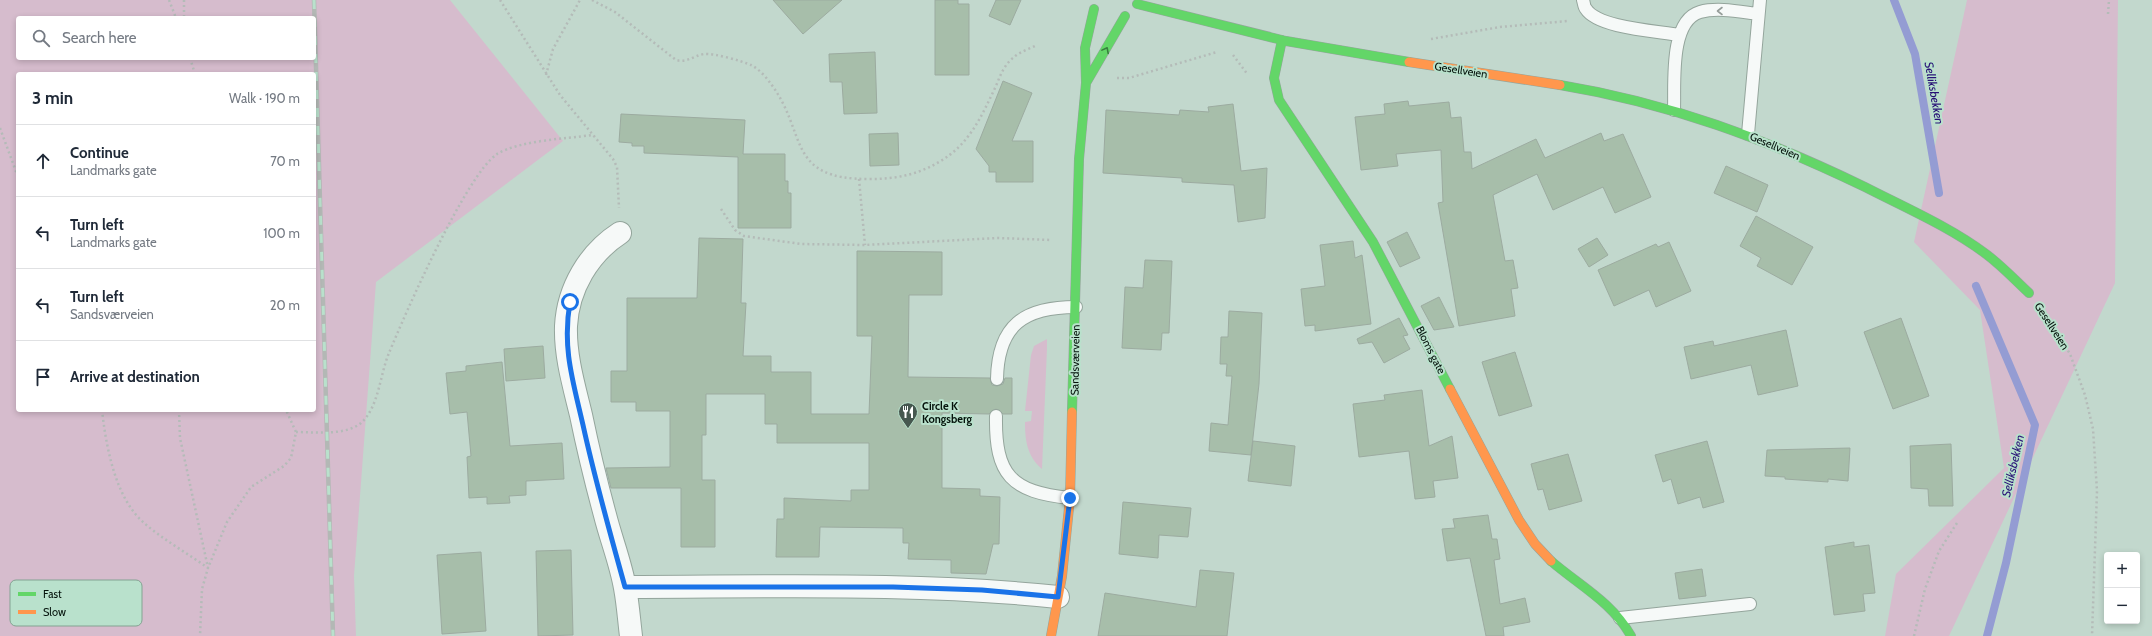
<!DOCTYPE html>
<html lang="en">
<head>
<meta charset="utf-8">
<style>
	:root { --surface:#fff; --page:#f6f6f7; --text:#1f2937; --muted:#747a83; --line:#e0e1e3 }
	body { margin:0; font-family:Cabin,sans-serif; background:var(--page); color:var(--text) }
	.controls { position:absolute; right:12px; bottom:12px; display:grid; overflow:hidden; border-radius:4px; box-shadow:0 2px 6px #0003 }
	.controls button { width:36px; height:36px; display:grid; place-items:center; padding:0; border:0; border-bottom:1px solid var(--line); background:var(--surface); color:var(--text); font:20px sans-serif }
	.stop { position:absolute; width:12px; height:12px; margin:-9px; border:3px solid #1a73e8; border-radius:50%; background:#fff }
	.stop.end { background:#1a73e8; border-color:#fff; box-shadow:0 1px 4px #0008 }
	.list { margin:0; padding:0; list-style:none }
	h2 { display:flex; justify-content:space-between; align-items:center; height:52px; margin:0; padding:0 16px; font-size:17px }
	h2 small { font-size:13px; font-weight:400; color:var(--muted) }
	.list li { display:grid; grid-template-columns:26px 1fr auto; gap:12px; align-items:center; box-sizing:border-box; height:72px; padding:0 16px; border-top:1px solid var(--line) }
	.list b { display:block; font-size:15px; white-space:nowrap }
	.list p { margin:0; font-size:13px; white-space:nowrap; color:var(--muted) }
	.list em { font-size:13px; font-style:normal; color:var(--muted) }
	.icon { flex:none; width:22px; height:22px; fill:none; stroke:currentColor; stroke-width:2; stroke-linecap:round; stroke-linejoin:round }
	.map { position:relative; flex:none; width:2152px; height:636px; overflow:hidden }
	.search { position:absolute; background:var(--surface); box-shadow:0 2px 6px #0003; left:16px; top:16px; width:300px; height:44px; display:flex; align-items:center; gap:10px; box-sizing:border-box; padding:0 14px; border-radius:4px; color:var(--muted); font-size:15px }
	.panel { position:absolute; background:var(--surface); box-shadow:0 2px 6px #0003; left:16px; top:72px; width:300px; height:340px; border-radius:4px }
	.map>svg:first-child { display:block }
	.green { fill:#d6bccd; fill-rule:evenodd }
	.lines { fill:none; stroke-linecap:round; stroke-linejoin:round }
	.stream { stroke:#949cd3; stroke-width:8 }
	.building { fill:#a7beaa; stroke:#9caba0 }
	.lane-casing { stroke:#94a59c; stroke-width:14 }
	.street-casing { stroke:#94a59c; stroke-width:24 }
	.fast-casing { stroke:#94a59c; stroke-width:10 }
	.slow-casing { stroke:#94a59c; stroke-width:10 }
	.path { stroke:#b4bbb8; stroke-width:2.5; stroke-dasharray:2 3; stroke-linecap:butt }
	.lane { stroke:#f6f9f8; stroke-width:12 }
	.street { stroke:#f6f9f8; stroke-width:22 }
	.fast { stroke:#63d668; stroke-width:9 }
	.slow { stroke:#ff974d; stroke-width:9 }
	.rail-casing { stroke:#b3b8b5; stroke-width:4.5 }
	.rail { stroke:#b9e1cc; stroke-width:3; stroke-dasharray:9; stroke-linecap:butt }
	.oneway { stroke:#959d99 }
	.oneway2 { stroke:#387e3e }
	.route { stroke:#1a73e8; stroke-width:5 }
	.labels { text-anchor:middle; stroke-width:4; stroke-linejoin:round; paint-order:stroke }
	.street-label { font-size:11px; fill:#04120b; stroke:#b9e1cc }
	.poi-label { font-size:11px; font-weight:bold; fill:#04120b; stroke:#b9e1cc; text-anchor:start }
	.water-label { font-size:12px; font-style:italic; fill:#281176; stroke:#b9e1cc }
	.key { fill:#b9e1cc; stroke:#83a392; stroke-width:1 }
	.key-label { font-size:11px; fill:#04120b }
</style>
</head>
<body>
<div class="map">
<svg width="2152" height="636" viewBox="0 0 2152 636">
	<rect width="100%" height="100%" fill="#c2d8cd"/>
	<path class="green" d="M0,0h450l113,141 -187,141 -22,294 2,60h-356zM18,18h296v40h-296zM18,74h296v336h-296z
		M1967,0h151l-3,283 -166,353h-64l11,-62 108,-106 -24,-158 -66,-68z
		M1047,339v9l-5,121c-15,-13 -17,-29 -17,-47l6,-1 1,-10h-7l6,-56 3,-9z"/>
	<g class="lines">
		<path class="stream" d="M1894,0l21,54 24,139
			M1976,286l59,139 -29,138 -19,73"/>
	</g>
	<path class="building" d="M773,0h69l-39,34z
		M935,0h23v4h11v71h-34z
		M996,0h25l-11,25 -21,-9z
		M875,52l2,61 -33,1 -2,-32h-12l-1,-28z
		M1003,81l29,12 -20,48h21v41h-37v-10h-7v-6l-13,-17z
		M1408,101l1,5 40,-4 2,16 10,-1 3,35h7l1,17 64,-30 9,19 56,-25 3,8 19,-7 28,63 -36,16 -12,-26 -50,23 -16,-36 -44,21 12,66 8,-1 5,28 -7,1 4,27 -56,10 -21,-123 5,-1 -2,-52 -45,4 2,12 -37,4 -6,-53 30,-3 -1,-10z
		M1233,104l8,67 26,-3 -2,50 -27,4 -4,-37 -52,-3v-4l-79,-5 3,-63 73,5 1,-5 29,2 -1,-5z
		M621,114l124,6 -2,34h42v27h3v12h3v35h-53v-71l-94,-4v-7h-12v-3l-13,-1z
		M898,133l1,32 -29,1 -1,-32z
		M1726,166l42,19 -11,27 -43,-19z
		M1756,216l57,31 -21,38 -35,-19 4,-8 -21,-12z
		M1407,232l13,26 -20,9 -13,-25z
		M699,238l44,1 -2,64h5l-3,53h28v16h40v42h58l3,-78h-15v-85l85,1v43h-33l-1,82 82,1 2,7 5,1 6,-2 2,-6h7v36h-9l-7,-5 -7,5 -47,-1v75l38,1v7l20,1 -1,47h-6l-7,30 -35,-1v-13l-43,-1 1,-16h-6v-15l-83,-1 -1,30h-43l1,-38h7v-21l67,3v-11h18v-47h-92v-19h-12v-30h-59v41h-4v45h13v67h-34v-59h-70l-5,-20 64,-1v-56h-34v-9h-25v-31h16v-73h70z
		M1597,238l11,17 -19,12 -11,-18z
		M1353,241l2,17 7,-3 9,69 -56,7v-6l-10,1 -4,-37 24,-3 -5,-41z
		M1669,242l22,49 -35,16 -7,-17 -35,16 -16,-36 58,-26 2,3z
		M1145,260l27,1 -3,72h-7l-1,17 -39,-2 3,-61 18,1z
		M1439,297l15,30 -20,3 -13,-24z
		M1229,311l33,2 -3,71 -8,71 -42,-4 2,-28 17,2 4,-49h-6l1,-12h-7l1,-27h7z
		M1399,318l9,17 -5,1 7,13 -26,14 -12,-21 -13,2 -2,-5z
		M1901,318l28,78 -36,13 -29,-77z
		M1786,330l12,56 -40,9 -7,-30 -60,14 -7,-32 29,-6 1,5z
		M543,346l2,32 -39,3 -2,-32z
		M1515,352l17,54 -33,10 -17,-54z
		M502,362l8,84 52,-3 2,36 -38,2v14l-17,1 1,7 -23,1v-7l-18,1 -2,-41 4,-1 -4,-44 -17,2 -4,-41 20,-2v-5z
		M1422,390l7,56 23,-10 6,42 -25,3 2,16 -20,2 -6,-48 -50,6 -6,-53 32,-4 -1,-5z
		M1253,441l42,5 -4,40 -43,-5z
		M1707,441l17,61 -21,6 -3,-11 -22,7 -7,-25 -8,3 -8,-27z
		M1951,444l2,62h-24l-1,-17 -17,-1 -1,-42z
		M1850,448l-2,33 -20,-2v3l-43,-3v-2l-20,-1 2,-26z
		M1568,454l14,47 -33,9 -6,-21 -5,1 -7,-26z
		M1123,502l68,6 -3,29 -29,-2 -1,23 -39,-4z
		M1488,515l4,24h5l3,20 -6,1 6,44 25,-6 5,24 -27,5 1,9h-18l-16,-78 -23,3 -5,-32 13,-1 -2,-9z
		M1854,542v5l15,-2 6,48 -12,1 2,17 -31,4 -9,-68z
		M571,550l2,85 -35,1 -2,-85z
		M481,552l5,79 -44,3 -5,-79z
		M1702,569l4,27 -27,3 -4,-26z
		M1200,570l34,3 -7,63h-129l7,-43 91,14z"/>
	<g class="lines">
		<g class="lane-casing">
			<path id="lane" d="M1583,0c1,3 1,7 3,9 12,19 71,22 93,26
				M1674,110c1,-26 -5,-89 26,-98 18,-5 41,0 58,2
				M1748,134l12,-134
				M997,379c1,-54 27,-72 79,-72
				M996,416c-1,59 15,76 74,82
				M1620,618l130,-14"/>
		</g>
		<g class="street-casing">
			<path id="street" d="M620,233c-31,20 -52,55 -54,93 -1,30 8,60 15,89 7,34 15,67 24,100 6,24 16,49 20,73 3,16 4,32 6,48
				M625,587c145,0 290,-5 433,10"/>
		</g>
		<g class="fast-casing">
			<path id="fast" d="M1137,4l149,37 123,21
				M1282,40l-8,38 5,22 94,142 77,147
				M1086,83l39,-67
				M1560,85c109,18 206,54 305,102 41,21 85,40 121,67 16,12 29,26 43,39
				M1072,412l7,-253 7,-76 -1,-35 9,-39
				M1551,561c29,25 61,41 80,75"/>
		</g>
		<g class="slow-casing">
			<path id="slow" d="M1409,62l151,23
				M1450,389l69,131 16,24 16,17
				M1051,636l11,-60 8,-78 2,-86"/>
		</g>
		<path class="path" d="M169,0l7,18
			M184,0v18
			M500,0l60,95 53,64 4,8 2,41
			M592,0l23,12 61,48c11,3 17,-4 28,-6 10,-1 38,7 47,11 8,4 15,12 20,19 37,49 14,96 99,95 25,0 47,-4 69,-17 31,-18 42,-45 57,-76 4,-10 8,-21 17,-28 6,-6 16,-9 24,-13
			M2108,14l1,-14
			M1431,39l69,-12 68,-6
			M1233,55l15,20
			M190,58l5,16
			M546,75l7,-26 27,-49
			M1117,78h12l88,-26
			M0,128l18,49
			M859,179l6,66
			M721,209l14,21 9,6 57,8 64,1 133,-7 53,2
			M2045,312l25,42 15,41 8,34 4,62 -5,145
			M102,410c4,36 13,87 41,112 19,17 44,31 65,46l19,-46 24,-35 33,-21 7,-8 5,-26 -10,-22
			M179,410l1,28 28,130 -6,21 -2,47
			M296,432c19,0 49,4 65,-9 18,-16 19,-49 28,-70 16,-39 77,-178 108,-199 24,-14 68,-15 95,-19
			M1914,636l11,-47 14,-38 18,-28"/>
		<use href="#lane" class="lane"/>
		<use href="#street" class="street"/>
		<use href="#fast" class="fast"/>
		<use href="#slow" class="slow"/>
		<g class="rail-casing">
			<path id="rail" d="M314,0l19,636"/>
		</g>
		<use href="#rail" class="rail"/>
	</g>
	<defs><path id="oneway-chevron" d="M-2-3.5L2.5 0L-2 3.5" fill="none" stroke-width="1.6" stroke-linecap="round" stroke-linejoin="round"/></defs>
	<use class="oneway" href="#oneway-chevron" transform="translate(1720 11) rotate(-180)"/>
	<use class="oneway2" href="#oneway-chevron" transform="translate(1106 50) rotate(-62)"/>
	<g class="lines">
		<path class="route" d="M570,302c-8,46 3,79 13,123 12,55 27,108 42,162h268l89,3 76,7 12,-99"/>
	</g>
	<defs>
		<g id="restaurant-pin" transform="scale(1)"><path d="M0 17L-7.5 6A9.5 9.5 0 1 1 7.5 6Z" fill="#46574f" stroke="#b9e1cc"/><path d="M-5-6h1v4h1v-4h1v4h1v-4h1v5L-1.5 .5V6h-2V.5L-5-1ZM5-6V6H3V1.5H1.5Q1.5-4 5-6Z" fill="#fff"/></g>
	</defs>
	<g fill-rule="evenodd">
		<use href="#restaurant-pin" x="908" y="412"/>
	</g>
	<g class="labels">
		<g class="street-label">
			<text transform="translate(1461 70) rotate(9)" y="4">Gesellveien</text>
			<text transform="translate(1775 146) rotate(23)" y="4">Gesellveien</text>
			<text transform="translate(2052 326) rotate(57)" y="4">Gesellveien</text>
			<text transform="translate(1431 350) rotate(63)" y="4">Bloms gate</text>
			<text transform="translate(1075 360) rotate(-89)" y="4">Sandsværveien</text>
		</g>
		<g class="poi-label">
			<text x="922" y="410">Circle K<tspan x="922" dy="13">Kongsberg</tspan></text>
		</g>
		<g class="water-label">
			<text transform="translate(1934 93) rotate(80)" y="4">Selliksbekken</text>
			<text transform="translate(2013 466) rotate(-77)" y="4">Selliksbekken</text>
		</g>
	</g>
	<rect x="10" y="580" width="132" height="46" rx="6" class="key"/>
	<rect x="18" y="592" width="18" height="4" fill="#63d668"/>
	<rect x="18" y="610" width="18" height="4" fill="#ff974d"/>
	<g class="key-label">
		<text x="43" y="598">Fast</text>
		<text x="43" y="616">Slow</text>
	</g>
</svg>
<div class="controls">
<button>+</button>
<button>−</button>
</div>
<div class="stop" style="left:570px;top:302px"></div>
<div class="stop end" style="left:1070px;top:498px"></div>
<div class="search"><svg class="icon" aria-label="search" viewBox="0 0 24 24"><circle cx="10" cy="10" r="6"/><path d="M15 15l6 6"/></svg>Search here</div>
<section class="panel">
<h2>3 min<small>Walk · 190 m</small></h2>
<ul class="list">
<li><svg class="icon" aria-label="ahead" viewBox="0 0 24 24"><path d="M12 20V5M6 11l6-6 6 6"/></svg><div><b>Continue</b><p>Landmarks gate</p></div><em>70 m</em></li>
<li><svg class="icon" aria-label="left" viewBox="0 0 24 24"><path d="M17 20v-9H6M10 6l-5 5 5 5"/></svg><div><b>Turn left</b><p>Landmarks gate</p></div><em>100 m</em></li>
<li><svg class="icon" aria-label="left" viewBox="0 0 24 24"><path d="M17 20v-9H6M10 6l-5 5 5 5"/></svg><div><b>Turn left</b><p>Sandsværveien</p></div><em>20 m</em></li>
<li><svg class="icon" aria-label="arrive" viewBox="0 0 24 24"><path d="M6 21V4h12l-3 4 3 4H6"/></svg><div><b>Arrive at destination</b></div></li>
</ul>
</section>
</div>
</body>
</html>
